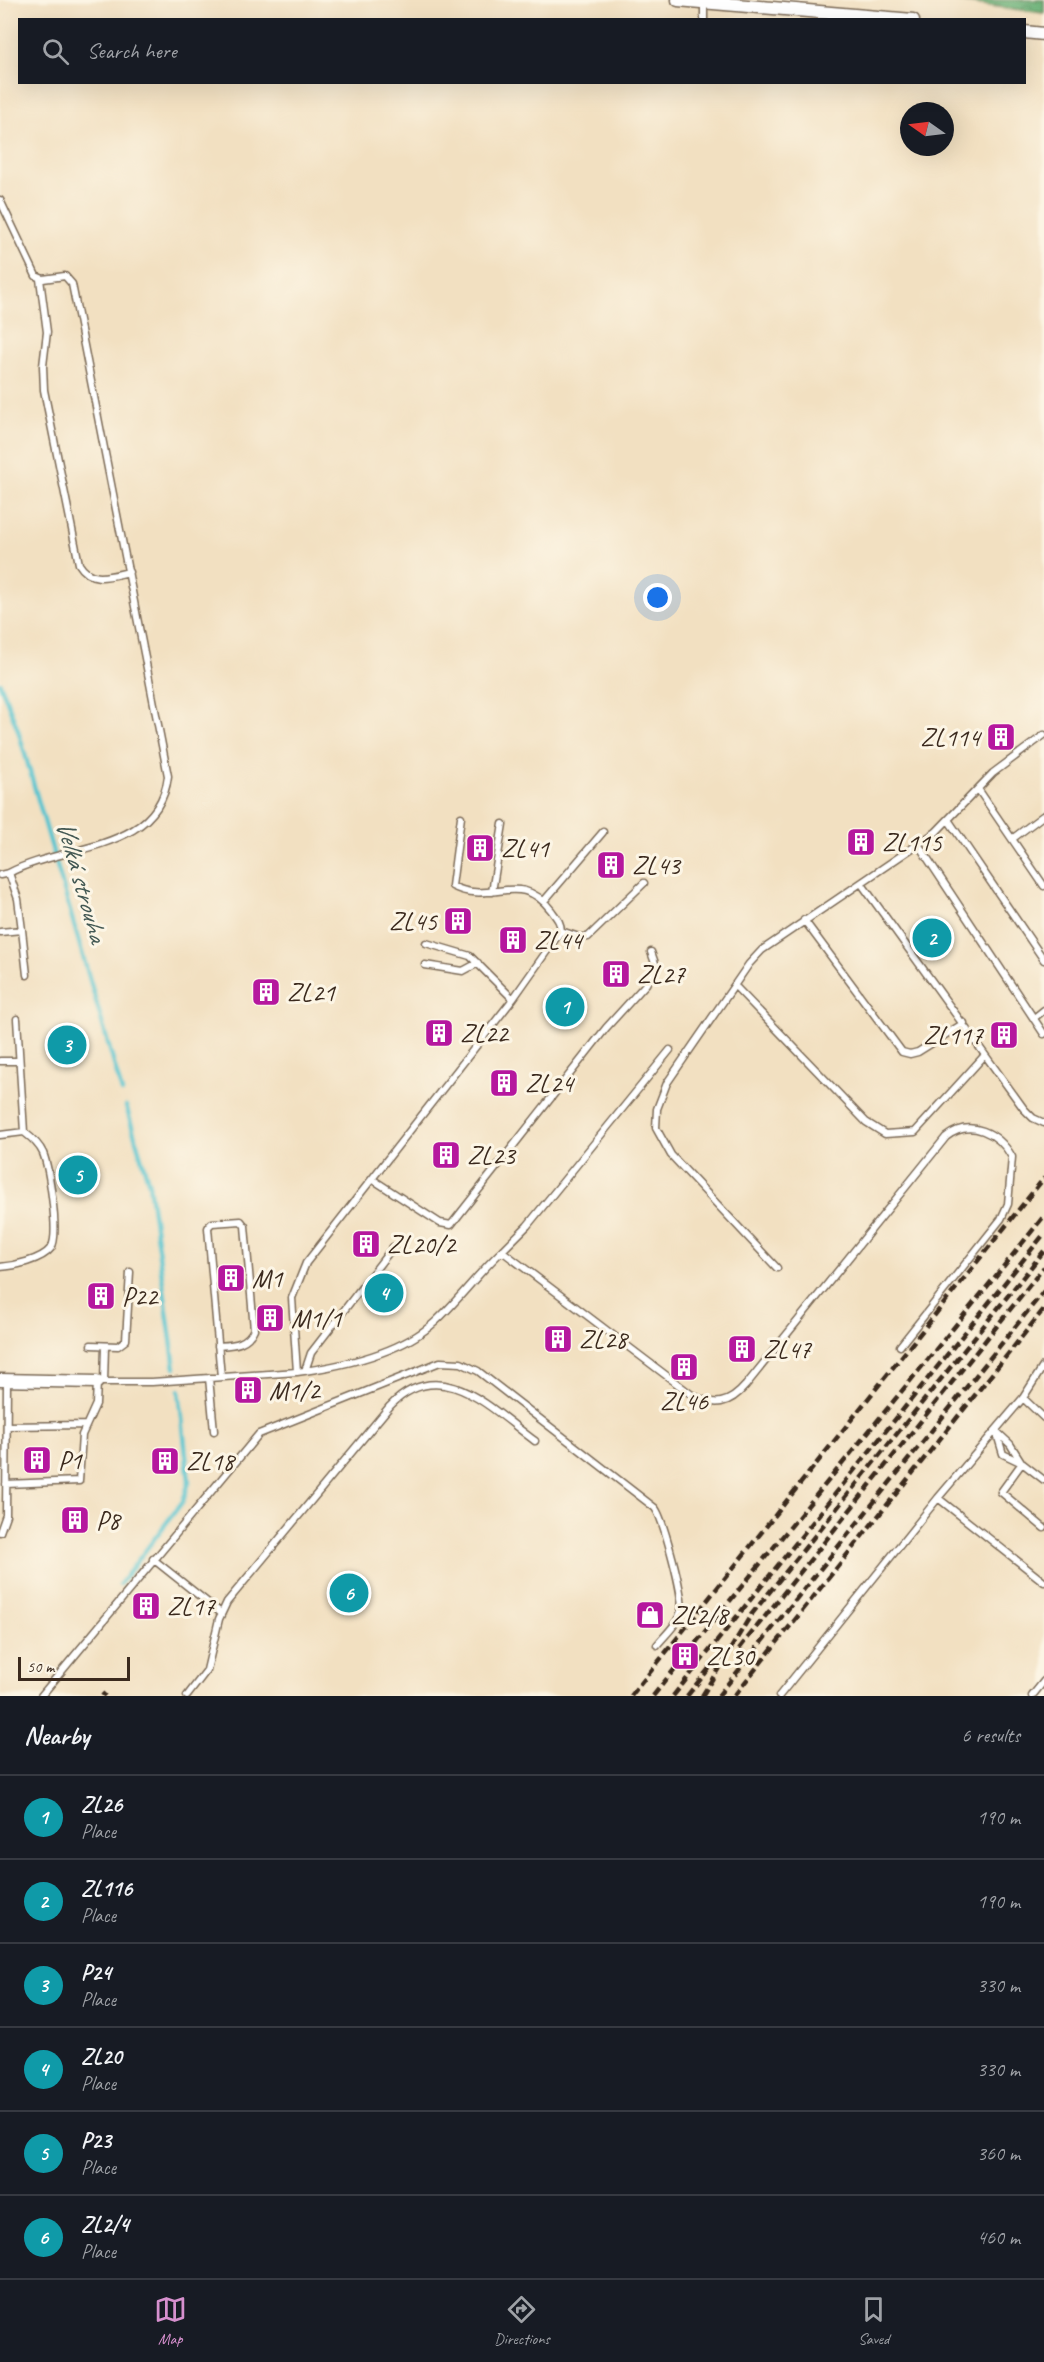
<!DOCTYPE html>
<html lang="en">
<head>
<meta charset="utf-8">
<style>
	:root { --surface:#171b24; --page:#20242c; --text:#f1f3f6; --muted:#9ea1a6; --line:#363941; --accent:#d690ce }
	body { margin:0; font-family:Caveat,sans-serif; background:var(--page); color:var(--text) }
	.compass { position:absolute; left:900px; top:102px; width:54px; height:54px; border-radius:50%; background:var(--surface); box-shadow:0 6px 24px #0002; rotate:284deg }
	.scale { position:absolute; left:18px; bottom:15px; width:112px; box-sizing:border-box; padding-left:6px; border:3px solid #3b2a1e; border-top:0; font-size:16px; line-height:21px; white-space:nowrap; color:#3b2a1e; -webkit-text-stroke:4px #fcf5e5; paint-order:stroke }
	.you { position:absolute; left:658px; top:598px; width:21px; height:21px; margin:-15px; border:4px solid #fff; border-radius:50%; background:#1a73e8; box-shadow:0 0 0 9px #1a73e833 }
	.badge { display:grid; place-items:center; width:39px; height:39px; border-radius:50%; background:var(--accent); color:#fff; font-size:20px; font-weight:700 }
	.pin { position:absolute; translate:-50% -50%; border:3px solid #fff; box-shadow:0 2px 6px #0006 }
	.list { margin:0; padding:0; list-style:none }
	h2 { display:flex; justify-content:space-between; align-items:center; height:78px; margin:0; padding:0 24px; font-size:26px }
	h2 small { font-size:20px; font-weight:400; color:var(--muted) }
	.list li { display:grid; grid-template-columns:39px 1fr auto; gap:18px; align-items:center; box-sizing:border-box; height:84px; padding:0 24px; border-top:2px solid var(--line) }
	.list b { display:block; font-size:22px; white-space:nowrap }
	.list p { margin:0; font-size:20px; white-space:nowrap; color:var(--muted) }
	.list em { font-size:20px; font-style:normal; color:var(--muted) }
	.icon { flex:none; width:33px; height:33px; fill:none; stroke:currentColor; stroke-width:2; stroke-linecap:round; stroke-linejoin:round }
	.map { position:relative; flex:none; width:1044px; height:1696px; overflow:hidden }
	.search { position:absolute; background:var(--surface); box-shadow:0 6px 24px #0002; left:18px; right:18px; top:18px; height:66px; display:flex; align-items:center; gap:15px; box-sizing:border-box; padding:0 21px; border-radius:0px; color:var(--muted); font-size:22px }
	.sheet { height:582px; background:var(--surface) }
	nav { display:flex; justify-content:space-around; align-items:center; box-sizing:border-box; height:84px; border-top:2px solid var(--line); background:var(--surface); font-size:16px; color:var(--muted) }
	nav a { display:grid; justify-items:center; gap:3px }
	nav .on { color:var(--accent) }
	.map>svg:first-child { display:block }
	.forest { fill:url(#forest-crowns); stroke:#536e4a; stroke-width:1.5 }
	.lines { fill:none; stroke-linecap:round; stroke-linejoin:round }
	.stream { stroke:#57c4cf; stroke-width:4.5 }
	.service-casing { stroke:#7b6a57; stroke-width:9 }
	.minor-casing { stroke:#7b6a57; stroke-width:15 }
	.service { stroke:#fff; stroke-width:6 }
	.minor { stroke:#fff; stroke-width:12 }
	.rail { stroke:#3b2a1e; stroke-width:4.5; stroke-dasharray:9 4.5; stroke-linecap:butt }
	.labels { text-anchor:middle; stroke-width:6; stroke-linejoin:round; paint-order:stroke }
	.poi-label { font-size:26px; fill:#3b2a1e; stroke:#fcf5e5; text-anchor:start }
	.water-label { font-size:27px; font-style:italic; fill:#435853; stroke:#fcf5e5 }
</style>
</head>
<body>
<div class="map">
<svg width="1044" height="1696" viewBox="0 0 1044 1696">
	<defs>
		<pattern id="forest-crowns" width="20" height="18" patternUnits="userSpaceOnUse" patternTransform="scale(1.5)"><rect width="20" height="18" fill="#6bb177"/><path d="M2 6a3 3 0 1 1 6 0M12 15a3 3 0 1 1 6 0" fill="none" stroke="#599061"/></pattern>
	</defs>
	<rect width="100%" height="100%" fill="#fcf5e5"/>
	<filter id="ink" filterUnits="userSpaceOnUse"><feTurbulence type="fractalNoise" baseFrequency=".0167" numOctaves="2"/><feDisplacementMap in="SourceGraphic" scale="12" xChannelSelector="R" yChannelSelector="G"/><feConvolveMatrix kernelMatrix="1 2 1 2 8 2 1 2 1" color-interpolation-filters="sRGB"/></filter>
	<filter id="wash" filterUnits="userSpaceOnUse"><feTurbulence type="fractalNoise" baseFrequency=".008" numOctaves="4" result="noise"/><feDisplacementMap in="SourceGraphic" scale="24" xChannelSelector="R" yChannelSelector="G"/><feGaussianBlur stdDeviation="1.35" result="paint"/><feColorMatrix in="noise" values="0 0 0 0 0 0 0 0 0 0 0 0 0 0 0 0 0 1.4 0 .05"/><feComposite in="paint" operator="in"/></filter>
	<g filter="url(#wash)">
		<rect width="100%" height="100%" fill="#f2e0c1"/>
		<path class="forest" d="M946,0h98v13h-1z"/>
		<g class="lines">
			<path class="stream" d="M0,683l18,47 104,362
				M126,1106l23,78 26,184
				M120,1584l63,-83 6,-19 -10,-92"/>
		</g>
	</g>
	<g filter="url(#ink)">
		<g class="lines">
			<g class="service-casing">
				<path id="service" d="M704,20v-17
					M0,200l36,76 7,3 22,-3 7,8 96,492c-9,77 -106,68 -159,97
					M40,279l7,53 -4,34 1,24 35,174c12,20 31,12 50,8
					M978,789l66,97
					M949,821l95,139
					M1012,839l32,-24
					M918,844l126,190
					M0,875l9,-2 9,26 4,31 -22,2
					M861,883l163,226 9,9 11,5
					M492,892l11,-68
					M544,901l59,-69
					M804,920l98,132 8,2 8,-2 46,-29
					M22,930l5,45
					M561,931l18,6h9l56,-54
					M426,943l44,13 43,43
					M425,965l38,6 15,-8
					M735,986l131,136 19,12 30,-2 70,-77
					M1034,1018l10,-8
					M0,1061h19
					M0,1135l24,-3 -7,-113
					M372,1179l68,44 11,2 155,-197 40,-44 10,-18 -5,-14
					M502,1251l25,-25 143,-176
					M0,1267c14,-1 42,-7 51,-19 9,-12 -2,-80 -8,-95 -4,-9 -11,-15 -19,-21
					M777,1268l-106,-113 -15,-27 1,-19 10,-26 82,-119 13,-14 174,-118 57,-59 51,-38
					M91,1345l27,1 8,-6 4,-68
					M218,1346c15,-1 29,-1 36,-17l-9,-103 -4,-5 -29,2 -3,3 -1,2 13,149
					M305,1371l6,-18 82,-106
					M297,1372c46,-6 103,-18 138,-50 24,-22 43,-49 67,-71l190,144c23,12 37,10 54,-10l200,-248c24,-19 53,-4 66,20l-4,47 -7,15 -101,127
					M209,1378l5,53
					M104,1382l1,-36
					M1023,1398l21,20
					M7,1426l79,-1
					M996,1431l14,13 12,19 -19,-9z
					M1044,1480l-22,-17 -21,29 43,36
					M6,1484l73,-3 3,-46 14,-31 1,-22h55l145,-10 -5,-74 14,-35 207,-264 48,-68c0,-9 -5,-14 -10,-21 -31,-41 -60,-4 -99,-24l9,-69
					M938,1498l106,84
					M0,1532l6,-17 1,-134
					M153,1559l68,54
					M41,1696l218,-262 181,-72 21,1 17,8 177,137c8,10 30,91 26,103 -3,13 -16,24 -24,34
					M187,1696l20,-26 12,-51 8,-17 163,-196c51,-53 101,3 145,35
					M779,1696l159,-198 85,-100 21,-33
					M1032,1696l12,-15"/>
			</g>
			<g class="minor-casing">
				<path id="minor" d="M678,0l235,20
					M1024,32l20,2
					M0,1380l97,2"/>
			</g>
			<use href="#service" class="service"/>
			<use href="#minor" class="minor"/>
			<path class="rail" d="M739,1649l305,-382
				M102,1696l3,-3
				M631,1696l413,-518
				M653,1696c129,-161 262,-319 391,-480
				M673,1696l371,-462
				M687,1696l29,-36
				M702,1696l49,-81 293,-364
				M718,1696l326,-405
				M734,1696l310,-387"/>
		</g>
	</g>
	<defs>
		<g id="building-square" transform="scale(1.5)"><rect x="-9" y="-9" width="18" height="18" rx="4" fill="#b5179e" stroke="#fcf5e5"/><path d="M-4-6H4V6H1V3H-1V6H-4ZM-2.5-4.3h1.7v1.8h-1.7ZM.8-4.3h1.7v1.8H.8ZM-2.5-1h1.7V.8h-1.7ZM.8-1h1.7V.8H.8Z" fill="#fff"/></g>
		<g id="shop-square" transform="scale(1.5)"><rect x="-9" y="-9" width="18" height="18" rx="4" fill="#b5179e" stroke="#fcf5e5"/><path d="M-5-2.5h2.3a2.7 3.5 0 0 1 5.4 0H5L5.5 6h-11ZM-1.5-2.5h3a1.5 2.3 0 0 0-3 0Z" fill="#fff"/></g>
	</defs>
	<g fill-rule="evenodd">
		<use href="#building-square" x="1001" y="737"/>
		<use href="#building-square" x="861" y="842"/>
		<use href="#building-square" x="480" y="848"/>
		<use href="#building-square" x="611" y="865"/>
		<use href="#building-square" x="458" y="921"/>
		<use href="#building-square" x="513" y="940"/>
		<use href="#building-square" x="616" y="974"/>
		<use href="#building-square" x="266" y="992"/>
		<use href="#building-square" x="439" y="1033"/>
		<use href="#building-square" x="1004" y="1035"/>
		<use href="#building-square" x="504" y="1083"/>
		<use href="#building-square" x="446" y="1155"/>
		<use href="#building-square" x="366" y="1244"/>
		<use href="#building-square" x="231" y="1278"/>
		<use href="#building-square" x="101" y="1296"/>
		<use href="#building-square" x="270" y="1318"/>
		<use href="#building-square" x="558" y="1339"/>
		<use href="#building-square" x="742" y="1349"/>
		<use href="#building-square" x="684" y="1367"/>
		<use href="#building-square" x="248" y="1390"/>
		<use href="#building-square" x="37" y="1460"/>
		<use href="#building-square" x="165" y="1461"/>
		<use href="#building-square" x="75" y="1520"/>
		<use href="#building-square" x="146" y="1606"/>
		<use href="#shop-square" x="650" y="1615"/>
		<use href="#building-square" x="685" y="1656"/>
	</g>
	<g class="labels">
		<g class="poi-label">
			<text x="980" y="746" text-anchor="end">ZL114</text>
			<text x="882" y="851">ZL115</text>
			<text x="501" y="857">ZL41</text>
			<text x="632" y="874">ZL43</text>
			<text x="437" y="930" text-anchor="end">ZL45</text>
			<text x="534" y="949">ZL44</text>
			<text x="637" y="983">ZL27</text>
			<text x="287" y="1001">ZL21</text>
			<text x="460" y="1042">ZL22</text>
			<text x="983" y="1044" text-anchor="end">ZL117</text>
			<text x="525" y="1092">ZL24</text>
			<text x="467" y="1164">ZL23</text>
			<text x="387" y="1253">ZL20/2</text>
			<text x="252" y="1287">M1</text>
			<text x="122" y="1305">P22</text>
			<text x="291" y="1327">M1/1</text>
			<text x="579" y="1348">ZL28</text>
			<text x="763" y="1358">ZL47</text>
			<text x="269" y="1399">M1/2</text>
			<text x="684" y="1410" text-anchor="middle">ZL46</text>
			<text x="58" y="1469">P1</text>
			<text x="186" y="1470">ZL18</text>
			<text x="96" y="1529">P8</text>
			<text x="167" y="1615">ZL17</text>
			<text x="671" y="1624">ZL2/8</text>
			<text x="706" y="1665">ZL30</text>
		</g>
		<g class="water-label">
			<text transform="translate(82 881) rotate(74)" y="9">Velká strouha</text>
		</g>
	</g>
</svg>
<svg class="compass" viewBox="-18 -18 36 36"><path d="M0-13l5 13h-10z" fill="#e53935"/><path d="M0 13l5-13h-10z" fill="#9ea1a6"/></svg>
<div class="scale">50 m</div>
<div class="you"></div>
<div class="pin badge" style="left:565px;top:1007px;background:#0f9aa8">1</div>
<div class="pin badge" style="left:932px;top:938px;background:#0f9aa8">2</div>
<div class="pin badge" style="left:67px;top:1045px;background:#0f9aa8">3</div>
<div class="pin badge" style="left:384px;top:1293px;background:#0f9aa8">4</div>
<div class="pin badge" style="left:78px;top:1175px;background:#0f9aa8">5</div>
<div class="pin badge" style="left:349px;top:1593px;background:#0f9aa8">6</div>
<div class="search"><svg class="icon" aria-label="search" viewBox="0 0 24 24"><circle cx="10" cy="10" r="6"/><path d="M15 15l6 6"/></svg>Search here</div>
</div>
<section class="sheet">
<h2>Nearby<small>6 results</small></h2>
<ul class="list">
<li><span class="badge" style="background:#0f9aa8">1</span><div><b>ZL26</b><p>Place</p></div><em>190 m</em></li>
<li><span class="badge" style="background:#0f9aa8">2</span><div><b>ZL116</b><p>Place</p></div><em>190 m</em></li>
<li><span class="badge" style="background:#0f9aa8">3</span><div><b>P24</b><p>Place</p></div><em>330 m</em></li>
<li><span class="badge" style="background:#0f9aa8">4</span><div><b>ZL20</b><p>Place</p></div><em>330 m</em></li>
<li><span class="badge" style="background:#0f9aa8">5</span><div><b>P23</b><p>Place</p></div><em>360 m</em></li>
<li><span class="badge" style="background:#0f9aa8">6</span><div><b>ZL2/4</b><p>Place</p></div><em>460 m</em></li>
</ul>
</section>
<nav>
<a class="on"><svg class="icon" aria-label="map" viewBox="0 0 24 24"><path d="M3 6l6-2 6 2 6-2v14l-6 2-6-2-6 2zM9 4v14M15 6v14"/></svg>Map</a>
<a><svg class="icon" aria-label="directions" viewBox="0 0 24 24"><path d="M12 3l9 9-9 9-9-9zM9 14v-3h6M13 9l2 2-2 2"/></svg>Directions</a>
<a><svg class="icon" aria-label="saved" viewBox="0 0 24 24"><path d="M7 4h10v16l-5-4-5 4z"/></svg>Saved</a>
</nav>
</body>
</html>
